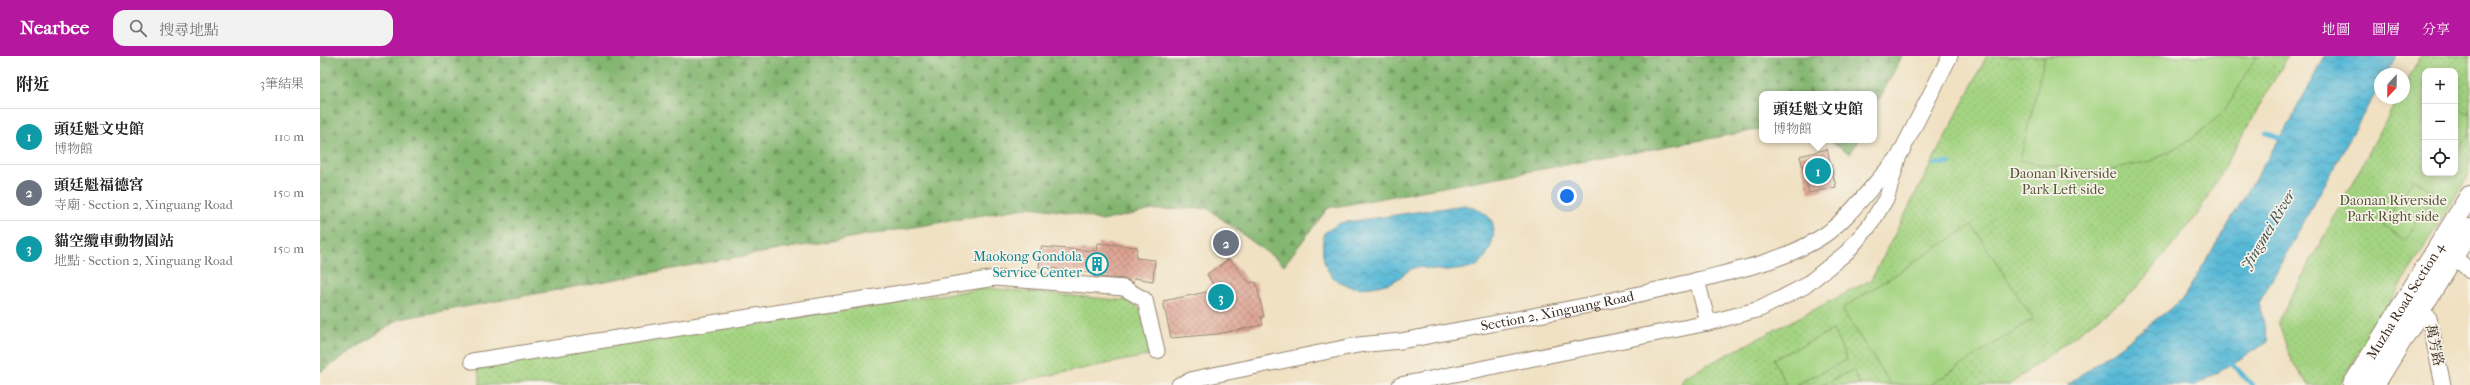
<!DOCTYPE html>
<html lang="zh-TW">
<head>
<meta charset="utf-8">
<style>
	:root { --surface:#fff; --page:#f2f2f2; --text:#222; --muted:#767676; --line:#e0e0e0; --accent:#b5179e }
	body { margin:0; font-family:"IM FELL French Canon","Noto Serif TC",serif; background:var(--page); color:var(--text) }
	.controls { position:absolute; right:12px; top:12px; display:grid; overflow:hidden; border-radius:8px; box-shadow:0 2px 10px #0003 }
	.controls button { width:36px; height:36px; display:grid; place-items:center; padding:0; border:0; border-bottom:1px solid var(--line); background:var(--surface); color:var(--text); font:20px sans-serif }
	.compass { position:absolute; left:2054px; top:12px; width:36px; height:36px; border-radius:50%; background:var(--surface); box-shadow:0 2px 10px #0003; rotate:202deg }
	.you { position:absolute; left:1247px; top:140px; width:14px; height:14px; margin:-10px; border:3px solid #fff; border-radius:50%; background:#1a73e8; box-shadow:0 0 0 6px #1a73e833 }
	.badge { display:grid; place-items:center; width:26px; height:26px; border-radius:50%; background:var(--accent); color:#fff; font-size:13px; font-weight:700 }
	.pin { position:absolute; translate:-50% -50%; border:2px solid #fff; box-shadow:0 1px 4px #0006 }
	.popup { position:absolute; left:1439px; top:35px; width:118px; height:52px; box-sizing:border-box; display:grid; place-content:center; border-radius:8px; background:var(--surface); filter:drop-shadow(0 1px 3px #0005); font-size:13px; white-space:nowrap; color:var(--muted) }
	.popup b { font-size:15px; color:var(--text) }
	.popup::after { content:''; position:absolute; left:50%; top:100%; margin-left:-8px; border:8px solid transparent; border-top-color:var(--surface) }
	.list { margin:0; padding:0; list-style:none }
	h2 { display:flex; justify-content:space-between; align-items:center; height:52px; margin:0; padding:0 16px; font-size:17px }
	h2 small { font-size:13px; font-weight:400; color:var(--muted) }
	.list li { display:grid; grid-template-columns:26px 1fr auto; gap:12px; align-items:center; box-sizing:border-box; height:56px; padding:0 16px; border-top:1px solid var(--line) }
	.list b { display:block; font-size:15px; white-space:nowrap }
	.list p { margin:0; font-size:13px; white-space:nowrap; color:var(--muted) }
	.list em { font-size:13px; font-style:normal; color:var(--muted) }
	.icon { flex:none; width:22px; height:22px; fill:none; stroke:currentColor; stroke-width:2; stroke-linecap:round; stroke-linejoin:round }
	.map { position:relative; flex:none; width:2150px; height:329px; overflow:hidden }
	header { display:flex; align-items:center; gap:24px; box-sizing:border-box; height:56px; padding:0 20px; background:var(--accent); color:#fff }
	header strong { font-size:19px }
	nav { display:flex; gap:22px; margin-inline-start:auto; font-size:14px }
	.search { width:280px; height:36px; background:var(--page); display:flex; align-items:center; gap:10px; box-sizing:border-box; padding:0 14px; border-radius:12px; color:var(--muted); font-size:15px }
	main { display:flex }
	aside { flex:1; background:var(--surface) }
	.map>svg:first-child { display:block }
	.green { fill:url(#green-dots); stroke:#707f50; fill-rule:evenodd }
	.forest { fill:url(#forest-firs); stroke:#5f7047 }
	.pitch { fill:#a4d482; stroke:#707f50 }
	.water { fill:url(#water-waves); stroke:#4a727a }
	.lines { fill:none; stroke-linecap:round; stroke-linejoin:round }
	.stream { stroke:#59b9d7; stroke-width:4.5 }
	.building { fill:url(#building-cross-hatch) }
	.minor-casing { stroke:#968670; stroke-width:17 }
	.major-casing { stroke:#968670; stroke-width:22 }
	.minor { stroke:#fff; stroke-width:15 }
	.major { stroke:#fff; stroke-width:20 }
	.labels { text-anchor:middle; stroke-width:3.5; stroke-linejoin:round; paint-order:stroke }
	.park-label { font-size:14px; fill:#555437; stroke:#f7f3e8 }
	.culture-label { font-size:14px; fill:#0d838f; stroke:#f7f3e8; text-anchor:end }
	.street-label { font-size:14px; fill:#3b2a1e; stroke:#f7f3e8 }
	.water-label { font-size:15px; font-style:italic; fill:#445556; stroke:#f7f3e8 }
</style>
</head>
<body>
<header>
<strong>Nearbee</strong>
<div class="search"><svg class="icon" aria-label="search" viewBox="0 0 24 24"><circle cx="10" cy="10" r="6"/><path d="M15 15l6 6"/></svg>搜尋地點</div>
<nav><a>地圖</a><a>圖層</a><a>分享</a></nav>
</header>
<main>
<aside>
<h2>附近<small>3筆結果</small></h2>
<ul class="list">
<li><span class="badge" style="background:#0f9aa8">1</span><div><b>頭廷魁文史館</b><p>博物館</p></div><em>110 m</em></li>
<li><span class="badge" style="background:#6b7280">2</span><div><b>頭廷魁福德宮</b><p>寺廟 · Section 2, Xinguang Road</p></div><em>150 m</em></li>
<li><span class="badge" style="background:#0f9aa8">3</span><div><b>貓空纜車動物園站</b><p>地點 · Section 2, Xinguang Road</p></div><em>150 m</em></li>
</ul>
</aside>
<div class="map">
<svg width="2150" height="329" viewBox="0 0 2150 329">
	<defs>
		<pattern id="green-dots" width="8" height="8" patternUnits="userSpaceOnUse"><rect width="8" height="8" fill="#a4d482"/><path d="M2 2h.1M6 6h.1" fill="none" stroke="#8eb670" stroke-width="1.8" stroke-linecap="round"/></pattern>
		<pattern id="forest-firs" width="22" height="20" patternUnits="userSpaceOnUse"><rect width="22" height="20" fill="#83b670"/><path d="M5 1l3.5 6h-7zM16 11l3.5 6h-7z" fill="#6c945b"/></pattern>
		<pattern id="water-waves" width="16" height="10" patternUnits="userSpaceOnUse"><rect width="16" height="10" fill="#59b9d7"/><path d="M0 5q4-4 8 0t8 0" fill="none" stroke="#4b97ae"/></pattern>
		<pattern id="building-cross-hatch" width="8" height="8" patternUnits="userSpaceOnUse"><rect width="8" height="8" fill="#dea393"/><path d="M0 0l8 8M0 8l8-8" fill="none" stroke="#b58577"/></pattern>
	</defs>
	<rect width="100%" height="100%" fill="#f7f3e8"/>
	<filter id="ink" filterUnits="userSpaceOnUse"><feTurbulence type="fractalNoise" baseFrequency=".025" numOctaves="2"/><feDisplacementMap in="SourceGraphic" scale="8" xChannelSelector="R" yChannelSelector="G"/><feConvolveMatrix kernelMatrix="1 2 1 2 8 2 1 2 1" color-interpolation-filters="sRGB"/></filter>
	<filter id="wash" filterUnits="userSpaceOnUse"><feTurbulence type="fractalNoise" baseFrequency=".012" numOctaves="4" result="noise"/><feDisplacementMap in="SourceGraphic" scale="16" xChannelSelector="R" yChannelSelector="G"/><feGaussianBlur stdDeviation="0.9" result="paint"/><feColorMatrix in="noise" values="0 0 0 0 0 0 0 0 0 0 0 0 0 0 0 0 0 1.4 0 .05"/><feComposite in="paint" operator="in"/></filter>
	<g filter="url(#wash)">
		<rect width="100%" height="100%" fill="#f0e1c3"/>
		<path class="green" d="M1667,0h301l-91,159 -65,78 -123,92h-329l4,-8 187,-97z
			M2100,0h50v117l-131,212h-31l-16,-23 -14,-40 120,-224h6v-11zM2105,15h30v102h-30z
			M667,232l142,13 15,11 7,43 -150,30h-521l-2,-16 27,-10z"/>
		<path class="forest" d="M0,0h1582l-28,53v-15h-112v35l-434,79 -44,57 -77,-57 -55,2 -50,11 -28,-8 -43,-6 -311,53 -321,59 -79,53z
			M1510,84h28l-8,14z"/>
		<path class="pitch" d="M1725,0h212l-32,55 -33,28 -41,22 -55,11 -76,-11z
			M2136,50l14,8v19l-15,24z
			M2093,123l22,13 -30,48 -22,-14z
			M1652,169l61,94 -103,66h-39l-49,-76z
			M1513,274l14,30 -52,25h-9l-12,-26z
			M1533,314l7,15h-38z"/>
		<path class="water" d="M2005,0h71l-10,18h-6v10l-121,219 9,39 -72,43h-128l114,-85 104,-172z
			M1145,149c9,3 20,6 26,15 8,12 -3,42 -17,47 -12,3 -24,4 -36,3 -7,0 -14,-3 -21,-3 -8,1 -16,11 -23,14 -43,17 -79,2 -70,-48l16,-10z"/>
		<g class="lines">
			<path class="stream" d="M1946,77l19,7
				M1614,108l16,-1
				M1909,304l23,25"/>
		</g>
		<g id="blocks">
			<path class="building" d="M1507,93l9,38 -27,6 -9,-37z
				M778,187l39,4 -1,11 19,2 -2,21 -19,-3 -1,5 -8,-4 -31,-2v-4l-55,-6 2,-20 56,4z
				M909,203l21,24 6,-1 8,35h-3l2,8 -46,9 -46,4 -8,-37 58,-12 -6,-1 -8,-14z"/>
		</g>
	</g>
	<g filter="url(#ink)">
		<use href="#blocks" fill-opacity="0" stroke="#968670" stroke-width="1"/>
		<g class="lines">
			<g class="minor-casing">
				<g id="minor">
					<path d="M2127,194l23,21"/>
					<path d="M1377,224l11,43"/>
					<path d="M2100,254l9,8 14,67"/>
					<path d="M152,305l523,-83 129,10 21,12 12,51"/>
					<path id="s1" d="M859,329l15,-6 164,-34 43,-4c99,-19 199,-36 297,-61 43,-11 86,-19 125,-44 25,-16 53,-56 75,-78"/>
					<path d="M1080,329l308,-62 52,-14 45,-23 42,-34 23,-27 17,-28 11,-39 52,-102"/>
				</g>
			</g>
			<g class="major-casing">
				<g id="major">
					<path id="s2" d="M2033,329l117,-189"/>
					<path d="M2054,329l96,-156"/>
				</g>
			</g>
			<use href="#minor" class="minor"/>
			<use href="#major" class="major"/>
		</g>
	</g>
	<defs>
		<g id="building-ring" transform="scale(1.15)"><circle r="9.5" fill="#f7f3e8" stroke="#0f9aa8" stroke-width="1.5"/><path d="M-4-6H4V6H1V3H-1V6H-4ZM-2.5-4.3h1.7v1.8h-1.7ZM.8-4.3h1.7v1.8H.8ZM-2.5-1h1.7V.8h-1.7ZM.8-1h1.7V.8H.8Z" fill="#0f9aa8"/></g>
	</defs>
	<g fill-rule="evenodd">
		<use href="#building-ring" x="777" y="208"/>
	</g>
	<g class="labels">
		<g class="park-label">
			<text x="1743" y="122">Daonan Riverside<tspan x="1743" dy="16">Park Left side</tspan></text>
			<text x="2073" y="149">Daonan Riverside<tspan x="2073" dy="16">Park Right side</tspan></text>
		</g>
		<g class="culture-label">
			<text x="762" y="205">Maokong Gondola<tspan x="762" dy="16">Service Center</tspan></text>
		</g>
		<g class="street-label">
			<text dy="5" stroke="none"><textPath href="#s2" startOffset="99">Muzha Road Section 4</textPath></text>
			<text dy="5" stroke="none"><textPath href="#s1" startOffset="386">Section 2, Xinguang Road</textPath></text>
			<text transform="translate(2115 289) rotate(78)" y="5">萬芳路</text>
		</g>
		<g class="water-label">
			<text transform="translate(1948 174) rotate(-59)" y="5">Jingmei River</text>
		</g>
	</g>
</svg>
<div class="controls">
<button>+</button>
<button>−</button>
<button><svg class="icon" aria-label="locate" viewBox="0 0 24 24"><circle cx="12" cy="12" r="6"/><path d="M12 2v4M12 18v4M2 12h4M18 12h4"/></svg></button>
</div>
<svg class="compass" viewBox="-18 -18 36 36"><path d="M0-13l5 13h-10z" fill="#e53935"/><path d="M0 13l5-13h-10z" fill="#767676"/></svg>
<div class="you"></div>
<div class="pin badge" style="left:1498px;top:115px;background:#0f9aa8">1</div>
<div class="popup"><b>頭廷魁文史館</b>博物館</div>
<div class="pin badge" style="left:906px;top:187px;background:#6b7280">2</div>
<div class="pin badge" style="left:901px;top:241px;background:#0f9aa8">3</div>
</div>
</main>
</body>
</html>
